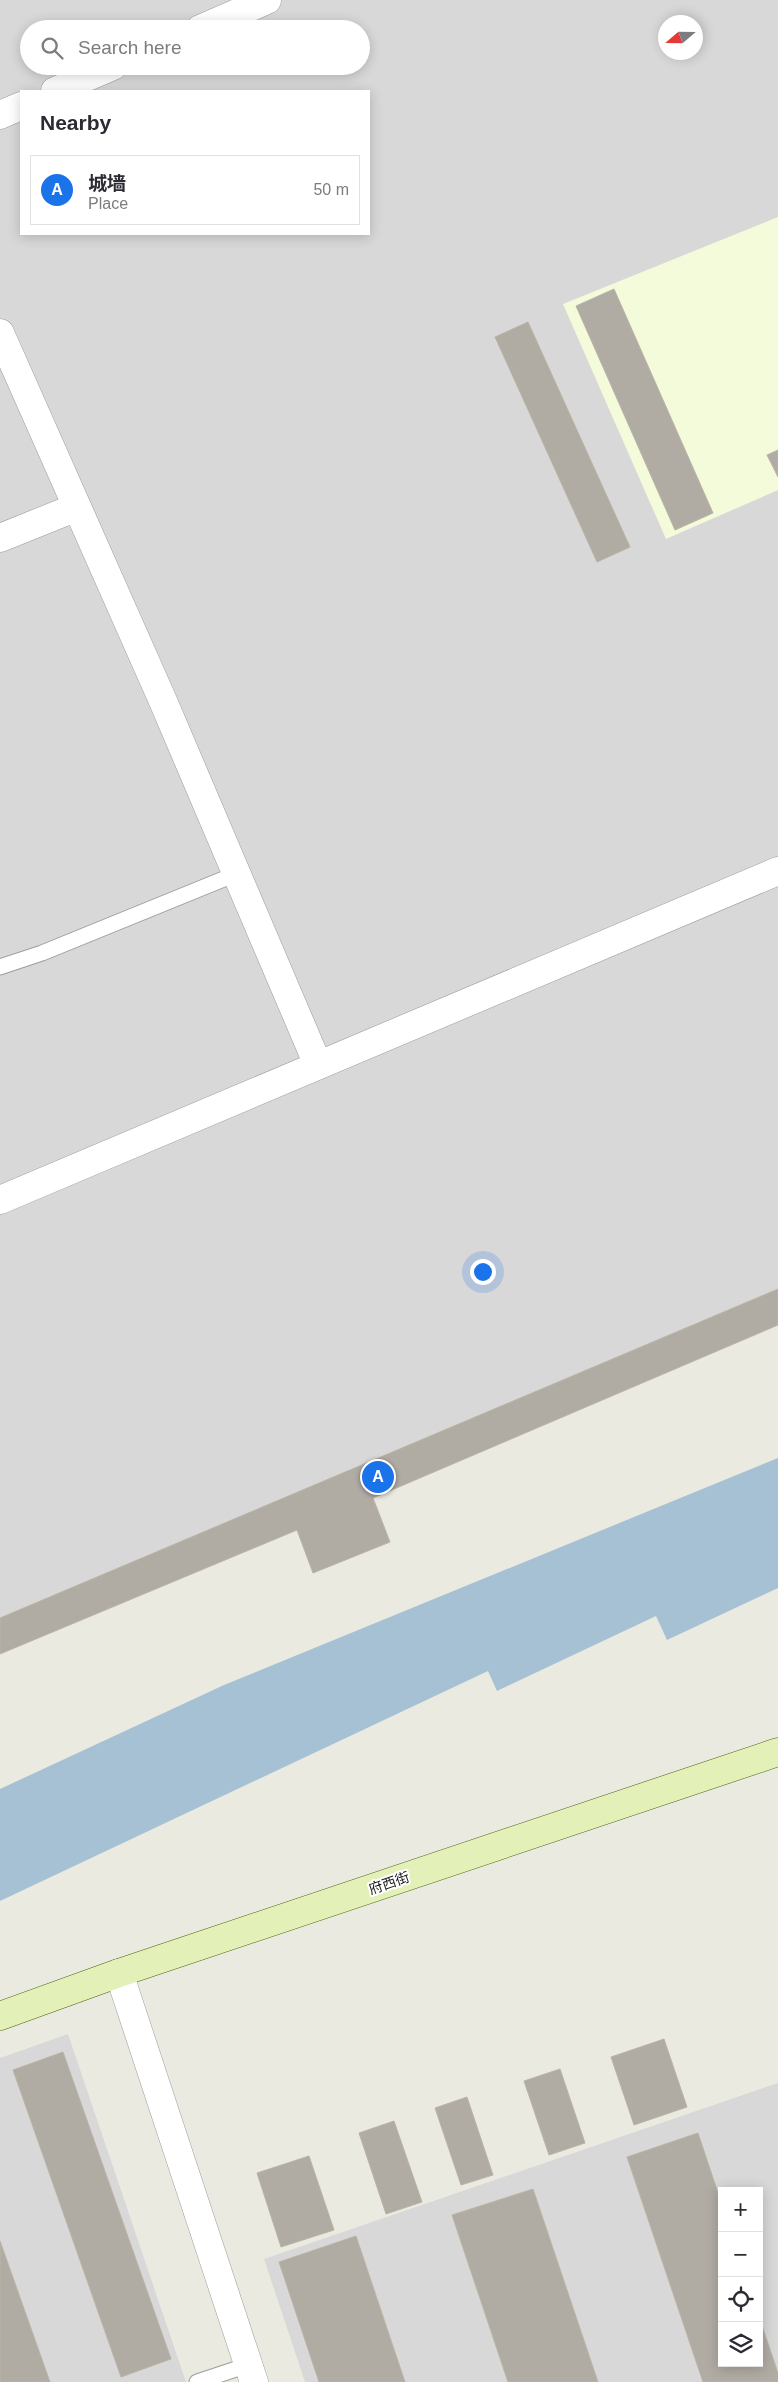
<!DOCTYPE html>
<html lang="en">
<head>
<meta charset="utf-8">
<style>
	:root { --surface:#fff; --page:#f2f2f3; --text:#2b2b33; --muted:#7c7c81; --line:#e1e1e2; --accent:#1a73e8 }
	body { margin:0; font-family:Arial,"Noto Sans SC",sans-serif; background:var(--page); color:var(--text) }
	.controls { position:absolute; right:15px; bottom:15px; display:grid; overflow:hidden; border-radius:0px; box-shadow:0 2px 12px #0003 }
	.controls button { width:45px; height:45px; display:grid; place-items:center; padding:0; border:0; border-bottom:1px solid var(--line); background:var(--surface); color:var(--text); font:25px sans-serif }
	.compass { position:absolute; left:658px; top:15px; width:45px; height:45px; border-radius:50%; background:var(--surface); box-shadow:0 2px 12px #0003; rotate:250deg }
	.you { position:absolute; left:482px; top:1271px; width:18px; height:18px; margin:-12px; border:4px solid #fff; border-radius:50%; background:#1a73e8; box-shadow:0 0 0 8px #1a73e833 }
	.badge { display:grid; place-items:center; width:32px; height:32px; border-radius:50%; background:var(--accent); color:#fff; font-size:16px; font-weight:700 }
	.pin { position:absolute; translate:-50% -50%; border:2px solid #fff; box-shadow:0 1px 5px #0006 }
	.list { margin:0; padding:0; list-style:none }
	h2 { display:flex; justify-content:space-between; align-items:center; height:65px; margin:0; padding:0 20px; font-size:21px }
	h2 small { font-size:16px; font-weight:400; color:var(--muted) }
	.list li { display:grid; grid-template-columns:32px 1fr auto; gap:15px; align-items:center; box-sizing:border-box; height:70px; margin:0 10px 10px; padding:0 10px; border:1px solid var(--line); border-radius:0px }
	.list b { display:block; font-size:19px; white-space:nowrap }
	.list p { margin:0; font-size:16px; white-space:nowrap; color:var(--muted) }
	.list em { font-size:16px; font-style:normal; color:var(--muted) }
	.icon { flex:none; width:28px; height:28px; fill:none; stroke:currentColor; stroke-width:2; stroke-linecap:round; stroke-linejoin:round }
	.map { position:relative; flex:none; width:778px; height:2382px; overflow:hidden }
	.search { position:absolute; background:var(--surface); box-shadow:0 2px 12px #0003; left:20px; top:20px; width:350px; height:55px; display:flex; align-items:center; gap:12px; box-sizing:border-box; padding:0 18px; border-radius:28px; color:var(--muted); font-size:19px }
	.panel { position:absolute; background:var(--surface); box-shadow:0 2px 12px #0003; left:20px; top:90px; width:350px; height:145px; border-radius:0px }
	.map>svg:first-child { display:block }
	.residential { fill:#d9d8d8; fill-rule:evenodd }
	.education { fill:#f4fbdb }
	.water { fill:#a6c1d4 }
	.building { fill:#b0aca4; stroke:#bbb3a5 }
	.lines { fill:none; stroke-linecap:round; stroke-linejoin:round }
	.lane-casing { stroke:#9c9c9c; stroke-width:17 }
	.street-casing { stroke:#9c9c9c; stroke-width:29 }
	.secondary-casing { stroke:#4a6310; stroke-width:29 }
	.lane { stroke:#fff; stroke-width:15 }
	.street { stroke:#fff; stroke-width:28 }
	.secondary { stroke:#e3f1b9; stroke-width:28 }
	.labels { text-anchor:middle; stroke-width:4; stroke-linejoin:round; paint-order:stroke }
	.street-label { font-size:14px; fill:#1b1b1b; stroke:#fff }
</style>
</head>
<body>
<div class="map">
<svg width="778" height="2382" viewBox="0 0 778 2382">
	<rect width="100%" height="100%" fill="#ebeae1"/>
	<path class="residential" d="M0,0h778v1289l-778,329zM666,22h30v30h-30zM29,29h332v37h-332zM21,91h348v143h-348z
		M68,2034l118,348h-186v-324z
		M778,2083v299h-473l-41,-123zM722,2191h37v172h-37z"/>
	<path class="education" d="M778,217v273l-112,49 -103,-235z"/>
	<path class="water" d="M778,1458v130l-111,52 -11,-24 -159,75 -9,-20 -488,230v-112l224,-104z"/>
	<path class="building" d="M614,289l99,224 -38,17 -99,-224z
		M528,322l102,225 -33,15 -102,-225z
		M778,450v27l-11,-22z
		M778,1289v36l-405,173 17,44 -77,31 -16,-43 -297,124v-36z
		M664,2039l23,68 -53,18 -23,-68z
		M63,2052l108,307 -50,18 -108,-307z
		M560,2069l25,74 -36,12 -25,-74z
		M467,2097l26,78 -32,10 -26,-77z
		M394,2121l28,81 -36,12 -27,-81z
		M698,2133l24,72v158h37v-46l19,56v9h-75l-76,-225z
		M309,2156l25,74 -53,17 -24,-74z
		M533,2189l65,193h-90l-56,-167z
		M356,2236l49,146h-86l-40,-120z
		M0,2241l50,141h-50z"/>
	<g class="lines">
		<g class="lane-casing">
			<path id="lane" d="M0,967l42,-14 194,-79
				M197,2382l51,-17"/>
		</g>
		<g class="street-casing">
			<path id="street" d="M200,29l67,-29
				M55,91l58,-25
				M0,115l21,-9
				M0,333l163,368 155,364
				M0,538l77,-31
				M0,1200l778,-329
				M119,1973l135,409"/>
		</g>
		<g class="secondary-casing">
			<path id="secondary" d="M0,2016l119,-43 659,-221"/>
		</g>
		<use href="#lane" class="lane"/>
		<use href="#street" class="street"/>
		<use href="#secondary" class="secondary"/>
	</g>
	<g class="labels">
		<g class="street-label">
			<text transform="translate(389 1883) rotate(-19)" y="5">府西街</text>
		</g>
	</g>
</svg>
<div class="controls">
<button>+</button>
<button>−</button>
<button><svg class="icon" aria-label="locate" viewBox="0 0 24 24"><circle cx="12" cy="12" r="6"/><path d="M12 2v4M12 18v4M2 12h4M18 12h4"/></svg></button>
<button><svg class="icon" aria-label="layers" viewBox="0 0 24 24"><path d="M12 4l9 5-9 5-9-5zM3 14l9 5 9-5"/></svg></button>
</div>
<svg class="compass" viewBox="-18 -18 36 36"><path d="M0-13l5 13h-10z" fill="#e53935"/><path d="M0 13l5-13h-10z" fill="#7c7c81"/></svg>
<div class="you"></div>
<div class="pin badge" style="left:378px;top:1477px">A</div>
<div class="search"><svg class="icon" aria-label="search" viewBox="0 0 24 24"><circle cx="10" cy="10" r="6"/><path d="M15 15l6 6"/></svg>Search here</div>
<section class="panel">
<h2>Nearby<small></small></h2>
<ul class="list">
<li><span class="badge">A</span><div><b>城墙</b><p>Place</p></div><em>50 m</em></li>
</ul>
</section>
</div>
</body>
</html>
